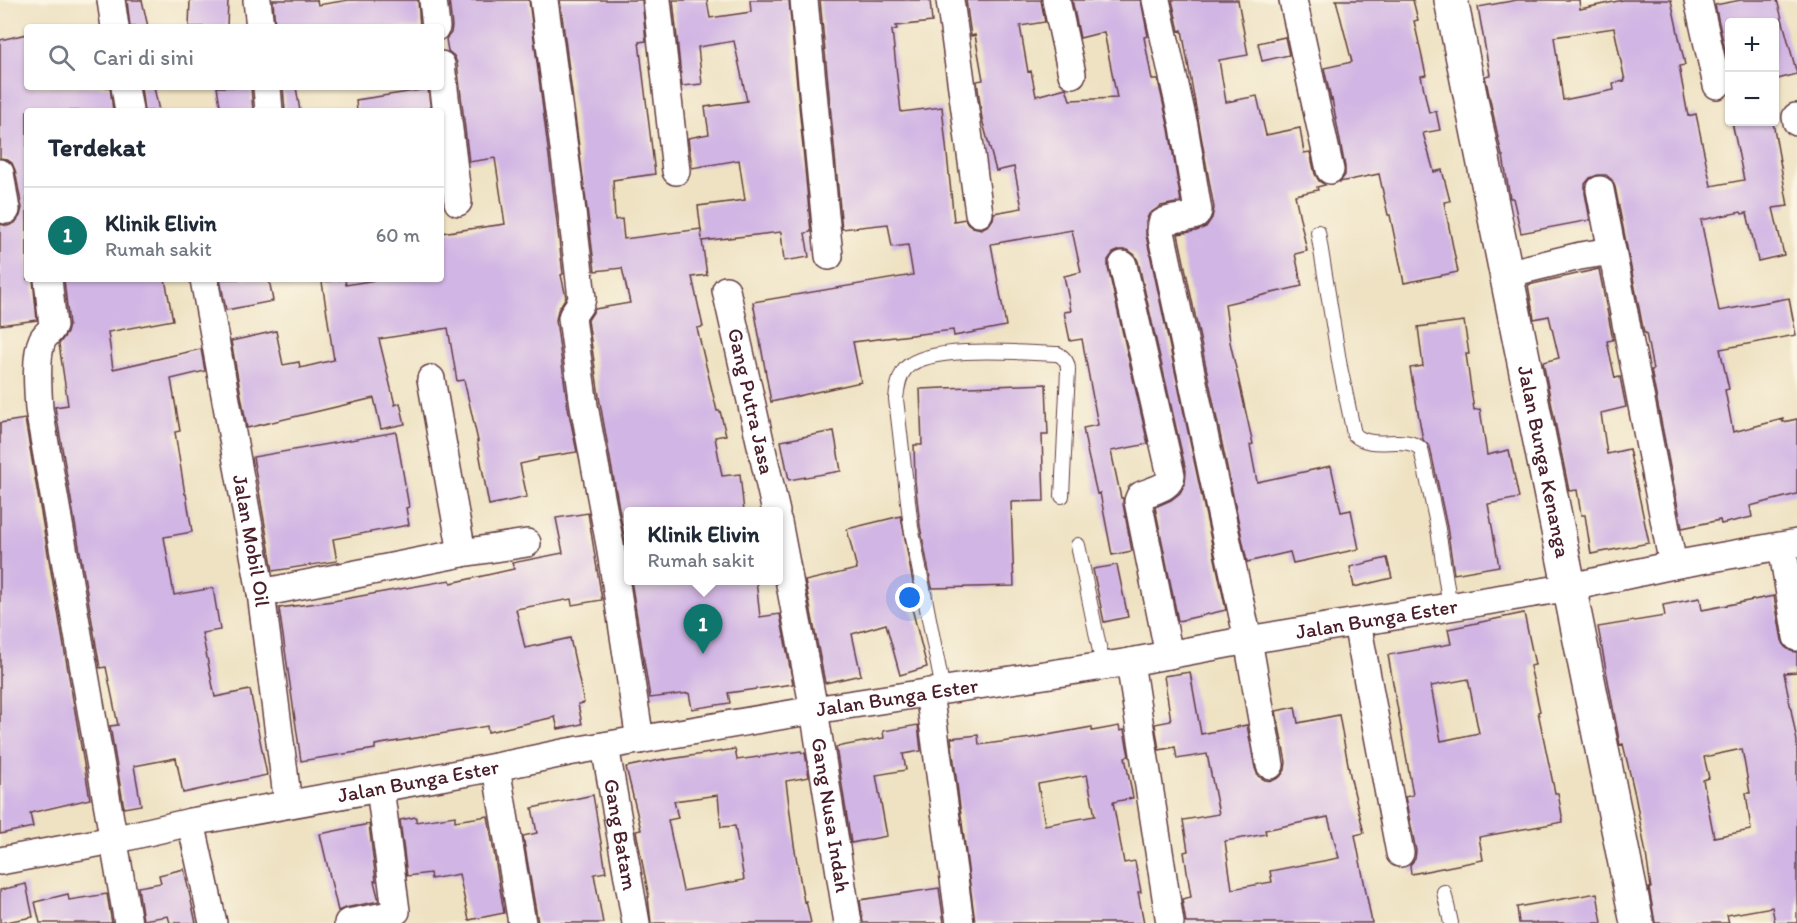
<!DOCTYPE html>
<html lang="id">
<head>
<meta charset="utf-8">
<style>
	:root { --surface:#fff; --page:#f2f2f3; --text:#1f2937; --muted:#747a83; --line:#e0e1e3; --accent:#0f766e }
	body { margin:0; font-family:Itim,sans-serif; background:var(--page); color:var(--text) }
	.controls { position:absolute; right:18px; top:18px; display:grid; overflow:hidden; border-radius:6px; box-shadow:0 2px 4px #0004 }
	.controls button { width:54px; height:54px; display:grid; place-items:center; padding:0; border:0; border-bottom:2px solid var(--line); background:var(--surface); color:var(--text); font:30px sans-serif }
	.you { position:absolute; left:910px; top:598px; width:21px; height:21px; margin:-15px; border:4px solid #fff; border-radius:50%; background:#1a73e8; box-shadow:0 0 0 9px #1a73e833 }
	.badge { display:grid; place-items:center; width:39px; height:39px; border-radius:50%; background:var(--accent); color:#fff; font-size:20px; font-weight:700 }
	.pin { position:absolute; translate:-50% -50px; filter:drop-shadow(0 2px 3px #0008) }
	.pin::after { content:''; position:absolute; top:32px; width:21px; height:18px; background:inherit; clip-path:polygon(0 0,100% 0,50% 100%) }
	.popup { position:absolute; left:624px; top:507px; width:159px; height:78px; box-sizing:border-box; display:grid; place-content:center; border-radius:6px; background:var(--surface); filter:drop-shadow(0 2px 4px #0005); font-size:20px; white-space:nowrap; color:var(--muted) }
	.popup b { font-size:22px; color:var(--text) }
	.popup::after { content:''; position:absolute; left:50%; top:100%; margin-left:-12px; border:12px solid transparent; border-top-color:var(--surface) }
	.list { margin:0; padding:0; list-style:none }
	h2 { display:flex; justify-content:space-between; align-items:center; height:78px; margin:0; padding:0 24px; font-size:26px }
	h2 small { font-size:20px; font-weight:400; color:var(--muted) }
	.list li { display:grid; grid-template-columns:39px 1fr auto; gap:18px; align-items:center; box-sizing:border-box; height:96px; padding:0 24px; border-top:2px solid var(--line) }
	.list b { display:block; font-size:22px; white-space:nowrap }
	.list p { margin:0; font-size:20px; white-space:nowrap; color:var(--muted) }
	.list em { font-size:20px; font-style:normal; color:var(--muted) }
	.icon { flex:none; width:33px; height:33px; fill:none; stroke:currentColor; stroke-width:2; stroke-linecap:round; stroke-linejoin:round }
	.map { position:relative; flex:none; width:1797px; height:923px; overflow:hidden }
	.search { position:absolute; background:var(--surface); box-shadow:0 2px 4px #0004; left:24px; top:24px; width:420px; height:66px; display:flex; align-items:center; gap:15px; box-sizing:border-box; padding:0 21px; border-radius:6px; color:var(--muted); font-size:22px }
	.panel { position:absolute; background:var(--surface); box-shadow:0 2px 4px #0004; left:24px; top:108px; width:420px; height:174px; border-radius:6px }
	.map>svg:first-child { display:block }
	.building { fill:#d1b5e4; fill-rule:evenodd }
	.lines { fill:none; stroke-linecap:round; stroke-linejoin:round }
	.lane-casing { stroke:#633c42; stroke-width:16 }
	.street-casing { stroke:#633c42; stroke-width:30 }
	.secondary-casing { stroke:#633c42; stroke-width:36 }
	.lane { stroke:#fff; stroke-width:14 }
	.street { stroke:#fff; stroke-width:27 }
	.secondary { stroke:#fff; stroke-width:33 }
	.labels { text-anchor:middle; stroke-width:4.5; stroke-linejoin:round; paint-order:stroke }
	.street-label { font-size:21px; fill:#4a1f2b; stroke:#fcf5e5 }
</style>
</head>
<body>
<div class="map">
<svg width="1797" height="923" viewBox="0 0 1797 923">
	<rect width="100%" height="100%" fill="#fcf5e5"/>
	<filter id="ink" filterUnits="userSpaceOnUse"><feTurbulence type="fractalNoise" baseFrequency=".0167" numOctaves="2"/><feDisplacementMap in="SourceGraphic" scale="12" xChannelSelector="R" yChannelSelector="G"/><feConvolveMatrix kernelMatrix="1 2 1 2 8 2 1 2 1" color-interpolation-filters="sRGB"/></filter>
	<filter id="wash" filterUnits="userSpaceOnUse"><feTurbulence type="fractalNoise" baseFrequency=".008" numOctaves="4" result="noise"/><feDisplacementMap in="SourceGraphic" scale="24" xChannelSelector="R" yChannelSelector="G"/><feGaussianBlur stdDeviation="1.35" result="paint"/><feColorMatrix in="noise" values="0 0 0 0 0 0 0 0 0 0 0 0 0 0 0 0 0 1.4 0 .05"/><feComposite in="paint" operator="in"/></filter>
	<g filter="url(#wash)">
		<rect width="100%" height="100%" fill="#eee2c2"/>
		<g id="blocks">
			<path class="building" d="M127,0h15l6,27h-18z
				M190,0h38l-1,27h-38z
				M273,0h44l1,5 31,-5h69l2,27h-145z
				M449,0h80l23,180 11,94 -2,1 5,22 -8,13 -2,10 12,88 9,44 -39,6v2l-18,4 7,33 -38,8 -12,-64h1l-14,-61 -7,1 -9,-53 -69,11 16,66 5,-2 5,21 -24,5 -7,-31 -127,30 -16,-87 45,-10 7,34 16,-3 1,6 34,-8 -12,-78 23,-3 1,6 35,-6h60v-46l64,-9 -10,-66 -26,4 -12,-99 -3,-7 -6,-5 -2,-12 5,-6 1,-7z
				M560,0h82l4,41 -7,1 16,132 -42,6 2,40 7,-1 2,20 77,-10 1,10 -4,-33 47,-6 -6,-40 -47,8 -4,-30 21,-4 -4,-27 42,-6 -13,-60 -36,6 4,37 -20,2 -9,-86h34l3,18 41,-6 -1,-12h39l22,232 -6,1 4,24 -25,4 -3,-29 -79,9 5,34 -15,2 11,50 -6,1 20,83h3l6,24 -11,2 7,39 18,-2 4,38h-116v46l-28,-155 -12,-83 7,-11 35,-6 -8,-35 -27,3z
				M820,0h110l2,22 -36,4 1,3 -5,1 9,82 41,-5 12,114 11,-2 2,4 6,4 8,2 8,-4 4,-6 1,-6 28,-5 -8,-41 -18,4 -14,-52 -5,-38 6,-1 -8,-45 -4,1 -5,-36h75l4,22 -25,4 8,46 3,-1 5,25 30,-8 4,12 47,-2 -13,-66 -24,6 -8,-38h69l7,36 -4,1 8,43h6l11,49 12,73 -20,4 -12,8 -3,7v14l80,375 -48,11 -23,-114 16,-7 9,-7 5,-10 1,-12 -48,-210 -3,-6 -7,-5h-8l-7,3 -5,7v8l40,176 -37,7 10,47h2v6l9,47 -20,4 -12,-62 -3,1 -9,-39 -5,-27 15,-3 -16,-86 -12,2 -6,-29 7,-1 -7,-35 17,-4 -9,-42 -81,14 15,82 -52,10 -1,-6 -100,12 8,40 -90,20 -18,-100 160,-27 -5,-30 -16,2 -4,-23 -46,5z
				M1172,0h66l10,55 -29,5 7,42 31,-6 9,39 34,-7 4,25 6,-1 5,22 4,7 6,4 -8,2 1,3 -23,5 12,56 -12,3 7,32 -77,18 5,38 23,102 -3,1 7,37 74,-16 10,46 10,-2 8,39 -66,14 -3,-11 -43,10 -69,-328 18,-3 10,-4 6,-9 2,-10 -32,-178 -3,1z
				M1336,0h77l5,20 -4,1 12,54 -5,1 8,37 7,-2 4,19 -17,3 11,39 8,-2 8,31 -6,1 14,70 -54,11 -14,-68h-2l-9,-41 -39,8 5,-7v-8l-13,-68 -1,1 -7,-32 28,-6z
				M1517,0h62l1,9 43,-9h48l14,65 -6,1 9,50 8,-2 15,72 33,-6 -12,-58h41l15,84 -15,2 11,47 -26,6 -11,-48 -5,1 -1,-2 -40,8 18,91 70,-13 7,37 -76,14 9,40 -4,1 8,42 50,-13v3l14,-3v75l-47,12 2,11 -31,7 -1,-4 -38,8 -31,-158h2l-7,-37h-2l-29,-146 -3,-7 -6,-5h-8l-8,3 -5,6v9l5,27 -69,13 -8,-35h-3l-7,-42h-1l-17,-80 5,-1 -12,-68zM1614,28l11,53 -12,2 1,7 -51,10 -9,-63z
				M1741,0h36l20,74 -23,6v-58h-44v37h-3l-12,-54z
				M27,34v53h83l3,24h-86v168h6l4,41 -37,5v-101l8,2 7,-3 5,-7 2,-8 -7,-38 -3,-7 -6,-4 -6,-1v-118z
				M1285,37l4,18 -27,6 -4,-18z
				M141,87h13l5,24h-15z
				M217,87h34l2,24h-32z
				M283,87h13l4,24h-15z
				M428,89l3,22h-74l-1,-11z
				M1599,269l14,71 -6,1 8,37 5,-1 6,30 -25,6 6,41 22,-5 20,94 -58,11 -6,-39h-4l-4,-25 -8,1 -26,-129 16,-4 -10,-42 -15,3 -6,-34z
				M64,279h101l8,41 -65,12 5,37 88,-20 4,22 -34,8 9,52 -5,1 10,62h1l6,38 -28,5 10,58 39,-7 7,42 -18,3 13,64 35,-7 17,85 -84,18 -7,-35 -42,8 7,39 -17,3 -14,-82 8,-1 -12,-58 -6,1 -45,-261 13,-2 -9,-61 8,-11 2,-8z
				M220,279h49l4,22 -47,9z
				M1464,321l5,33h-3l8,56 6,-1 7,46 22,-5 10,48 -31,6 11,62 -45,8 -7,-47 -17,-80 -7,-7 -13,-72 13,-2 -5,-39z
				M1046,384l2,51h-6l2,66 -33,1 3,84 -82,2 -12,-62 -5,-45 -1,-36h8l-2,-56z
				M25,419l65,380 -60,14 3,14 -33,7v-411z
				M834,431l7,40 -52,9 -8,-39z
				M396,432l13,75 -3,1 3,17 -76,14 4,22 -64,10 -20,-114z
				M588,513l14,87 -30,5 -1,-6 -55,10 9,39 45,-10 14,65 -6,1 4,20 -24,5 -3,-12 -67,15 -1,-6 -112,19v4l-74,12 -22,-153 54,-7 117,-21 1,3 63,-14 -2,-6 51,-10 -7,-35z
				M901,516l13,73h-7l20,78 -27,8 -14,-51 -34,10 9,41 -36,8 -20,-102 52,-12 -10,-40z
				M1387,558l5,20 -38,9 -4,-20z
				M1117,565l11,52 -24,5 -11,-53z
				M631,580h125l4,37 20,-3 13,70 -65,9 2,10 -38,6 -3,-16 -39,5z
				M1774,596l8,44 3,7 6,4 6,1v20l-13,1 13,68v182h-22l-3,-16 -45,8 2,8h-74l-6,-35h2l-5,-34 -11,-59 -12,-51 -3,1 -22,-118 67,-11 -2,-11 37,-7 2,12zM1742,749l8,44h-4l5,37 -37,7 -11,-57 6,-2 -5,-21z
				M1524,613l11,52 -5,1 10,45 -2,1 17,81h3l5,29 -84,15 4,23 -72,14 -1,-9 5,-6 1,-8 -11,-54 8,-2 -25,-140 63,-11 -3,-15zM1468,679l11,54 -38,8 -10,-55z
				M1190,672l11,62 46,-9 8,43 3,8 7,4 7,1 8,-4 5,-7 1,-8 -10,-51 19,-4 3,16 41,-8 11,60 14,58 -9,2 17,88h-186l-4,-24 9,-2 -7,-45 4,-1 -5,-31 36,-6 -12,-60 -30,5 -2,-12 -16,3 -4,-26 16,-3 -7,-45zM1328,817l11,41 -69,13 2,11 -40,7 -7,-48 41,-7 -1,-4z
				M918,725l3,26 -18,3 3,16 -30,5 11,61 -36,7 -15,-96 48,-9 -1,-7z
				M1119,726l1,5 4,-1 5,26 -4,1 8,41 -20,4 11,61 11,-2 6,31h-3l6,31h-169l-24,-185 27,-3 1,10 52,-7 61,-11v4zM1087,775l8,41 -50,9 -7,-41z
				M735,749l2,11 64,-9 1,2h3l4,24 -23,4 8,64 10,57 2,-1 5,22h-160l-3,-26h1l-13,-66 5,-1 -15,-63 38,-8v1zM718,795l3,32 14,-1 9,54 -61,11 -15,-71 10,-2 -4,-17z
				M593,795l13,77 -12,2 9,49h-65l-15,-87 14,-3 -5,-25z
				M455,816v5l33,-5 16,97 -35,7 -10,-46 -28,5 -1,-6 -23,3 -7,-56 16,-3v5z
				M369,824l7,57h-2l5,20 -34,7 -7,3 -18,-77z
				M184,869l12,54h-26l-2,-7 -25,4 -5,-33 23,-4 -2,-8z
				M26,884l7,33 -33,6v-33z
				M939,888l5,35h-81l-3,-23z
				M1597,893l5,30h-83l-2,-16z
				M68,894l1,6 38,-6 5,29h-72l-5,-21z"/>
		</g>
	</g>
	<g filter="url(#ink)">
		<use href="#blocks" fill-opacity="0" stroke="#633c42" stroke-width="1.5"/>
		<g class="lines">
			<g class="lane-casing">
				<path id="lane" d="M1318,232l22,135 14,67c18,18 50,-1 67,15l17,80 12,78
					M1078,545l25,121
					M943,690l-32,-163 -15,-128c1,-11 3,-23 10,-31 24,-24 118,-15 152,-14 7,4 10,8 10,16l-6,126
					M1444,892l7,31"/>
			</g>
			<g class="street-casing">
				<g id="street">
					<path d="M111,0l4,27"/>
					<path d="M257,0l3,27"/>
					<path d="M433,0l3,27"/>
					<path d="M544,0l24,178 14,120c-1,8 -8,12 -10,20l12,88 26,139 30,195"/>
					<path d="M657,0l19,171"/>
					<path d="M804,0l25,256"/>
					<path d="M950,0l29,213"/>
					<path d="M1056,0l16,74"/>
					<path d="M1156,0l28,126 14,85 -2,4c-11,4 -24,2 -34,8l-1,9 87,408 22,125"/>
					<path d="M1293,0l37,170"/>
					<path d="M1698,0l19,85"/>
					<path d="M441,65l17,137"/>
					<path d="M125,87l4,24"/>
					<path d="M267,87l2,24"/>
					<path d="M1796,117l1,5"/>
					<path d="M0,173l6,37"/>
					<path d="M1600,190l12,61"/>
					<path d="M1123,265l48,210c-1,14 -20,15 -31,21l-2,5 31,154"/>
					<path d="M1506,274l74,-18 32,-5 61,314"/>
					<path d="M48,279l5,47c-3,7 -9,9 -11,15 -7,15 -4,51 -3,68l89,514"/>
					<path id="s1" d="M204,279l57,314 27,211"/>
					<path id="s2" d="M726,290l50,222"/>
					<path d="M431,379l31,174"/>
					<path id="s3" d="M778,522l36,188 34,213"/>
					<path d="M1782,546l15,91"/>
					<path d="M261,593l201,-40 65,-10"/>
					<path d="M1357,623l43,230"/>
					<path d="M1130,662l40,261"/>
					<path d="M929,692l31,231"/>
					<path id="s4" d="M605,746l31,177"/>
					<path d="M496,767l26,156"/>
					<path d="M191,822l22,101"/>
					<path id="s5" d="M0,861l113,-21 78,-18 305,-55 72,-15 246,-42 316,-48 118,-22 323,-53 102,-22 124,-22"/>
					<path d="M348,923l42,-8 6,-4 -16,-123"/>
				</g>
			</g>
			<g class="secondary-casing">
				<g id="secondary">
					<path id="s6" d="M1451,0l186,923"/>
				</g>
			</g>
			<use href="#lane" class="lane"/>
			<use href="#street" class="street"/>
			<use href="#secondary" class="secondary"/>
		</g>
	</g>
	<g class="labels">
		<g class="street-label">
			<text dy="7" stroke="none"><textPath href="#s2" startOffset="114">Gang Putra Jasa</textPath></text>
			<text dy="7" stroke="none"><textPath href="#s6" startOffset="471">Jalan Bunga Kenanga</textPath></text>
			<text dy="7" stroke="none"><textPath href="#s1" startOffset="266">Jalan Mobil Oil</textPath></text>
			<text dy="7" stroke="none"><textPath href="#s5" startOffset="1398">Jalan Bunga Ester</textPath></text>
			<text dy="7" stroke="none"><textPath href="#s5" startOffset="912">Jalan Bunga Ester</textPath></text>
			<text dy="7" stroke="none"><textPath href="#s5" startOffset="426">Jalan Bunga Ester</textPath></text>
			<text dy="7" stroke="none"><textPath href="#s3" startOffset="298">Gang Nusa Indah</textPath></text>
			<text dy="7" stroke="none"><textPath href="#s4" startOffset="90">Gang Batam</textPath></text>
		</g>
	</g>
</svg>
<div class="controls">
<button>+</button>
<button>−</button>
</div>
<div class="you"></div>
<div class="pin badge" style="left:703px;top:654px">1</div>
<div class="popup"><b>Klinik Elivin</b>Rumah sakit</div>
<div class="search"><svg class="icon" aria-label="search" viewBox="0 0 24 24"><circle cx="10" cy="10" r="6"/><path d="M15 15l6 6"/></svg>Cari di sini</div>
<section class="panel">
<h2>Terdekat<small></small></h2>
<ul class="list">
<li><span class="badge">1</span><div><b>Klinik Elivin</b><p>Rumah sakit</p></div><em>60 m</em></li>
</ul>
</section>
</div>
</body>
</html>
